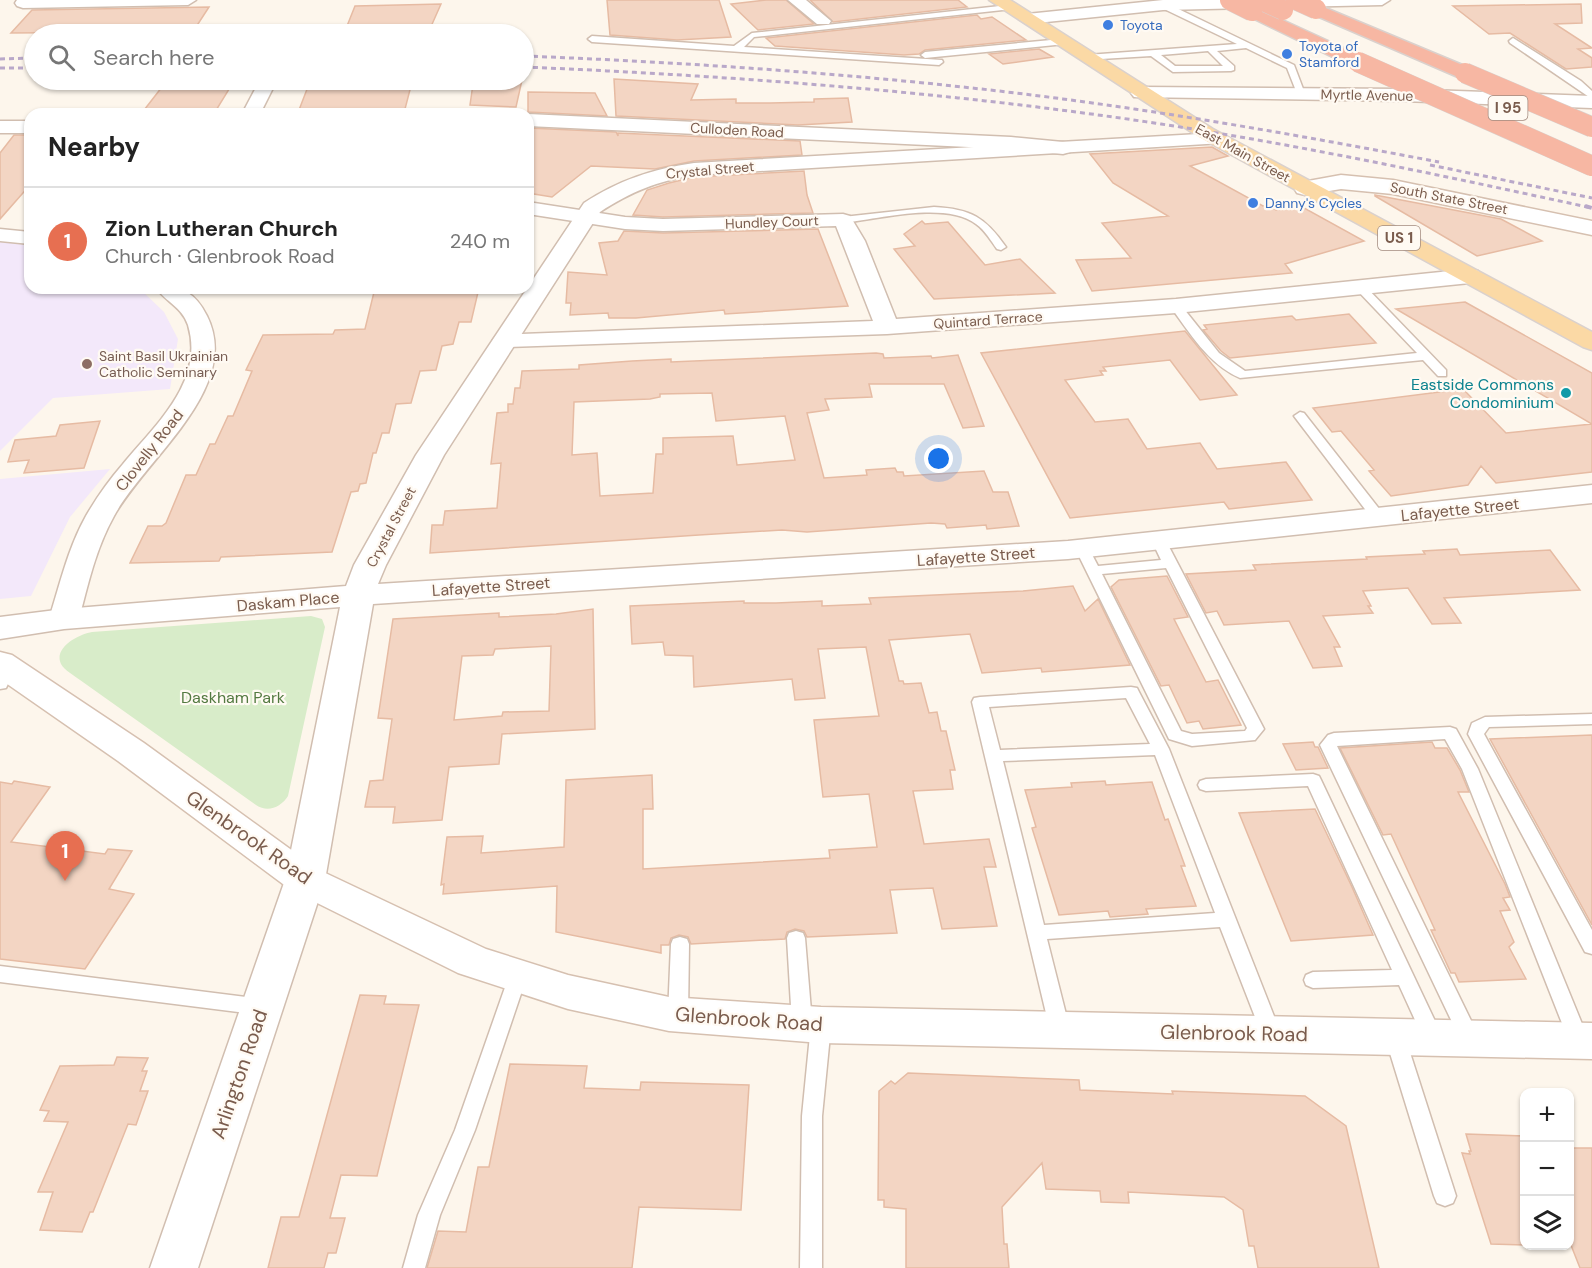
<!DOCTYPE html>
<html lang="en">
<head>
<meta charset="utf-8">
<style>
	:root { --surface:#fff; --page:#f2f2f2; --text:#222; --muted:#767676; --line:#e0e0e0; --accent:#e76f51 }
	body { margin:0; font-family:"DM Sans",sans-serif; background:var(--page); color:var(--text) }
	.controls { position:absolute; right:18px; bottom:18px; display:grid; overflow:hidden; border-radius:12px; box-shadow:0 2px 4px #0004 }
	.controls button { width:54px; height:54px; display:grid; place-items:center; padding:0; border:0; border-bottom:2px solid var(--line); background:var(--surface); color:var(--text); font:30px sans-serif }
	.you { position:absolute; left:939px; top:459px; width:21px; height:21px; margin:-15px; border:4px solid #fff; border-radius:50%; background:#1a73e8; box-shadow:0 0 0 9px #1a73e833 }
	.badge { display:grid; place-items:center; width:39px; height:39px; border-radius:50%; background:var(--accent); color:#fff; font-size:20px; font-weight:700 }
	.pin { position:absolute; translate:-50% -50px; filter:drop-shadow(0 2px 3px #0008) }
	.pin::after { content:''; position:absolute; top:32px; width:21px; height:18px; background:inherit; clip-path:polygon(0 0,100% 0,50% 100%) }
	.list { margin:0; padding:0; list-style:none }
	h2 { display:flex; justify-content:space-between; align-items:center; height:78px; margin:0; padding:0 24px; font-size:26px }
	h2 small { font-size:20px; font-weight:400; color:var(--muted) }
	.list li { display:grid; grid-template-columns:39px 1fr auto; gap:18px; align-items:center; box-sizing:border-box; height:108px; padding:0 24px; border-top:2px solid var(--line) }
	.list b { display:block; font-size:22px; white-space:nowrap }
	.list p { margin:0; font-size:20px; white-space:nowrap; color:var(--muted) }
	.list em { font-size:20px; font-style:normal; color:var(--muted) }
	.icon { flex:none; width:33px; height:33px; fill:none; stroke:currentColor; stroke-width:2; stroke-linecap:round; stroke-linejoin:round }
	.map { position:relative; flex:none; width:1592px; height:1268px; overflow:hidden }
	.search { position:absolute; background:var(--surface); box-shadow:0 2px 4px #0004; left:24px; top:24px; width:510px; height:66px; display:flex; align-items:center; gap:15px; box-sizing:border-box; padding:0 21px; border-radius:33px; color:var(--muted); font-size:22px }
	.panel { position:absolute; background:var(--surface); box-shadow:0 2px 4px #0004; left:24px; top:108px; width:510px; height:186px; border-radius:18px }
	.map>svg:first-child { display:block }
	.education { fill:#f3e8fa }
	.green { fill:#d8ecc9 }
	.building { fill:#f3d5c3; stroke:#e6bba3; stroke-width:1.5; fill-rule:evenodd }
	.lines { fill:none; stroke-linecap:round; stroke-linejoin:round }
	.service-casing { stroke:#d1beb0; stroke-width:3 }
	.minor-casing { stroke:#d1beb0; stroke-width:3 }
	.tertiary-casing { stroke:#d1beb0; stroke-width:3 }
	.secondary-casing { stroke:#d6c0b0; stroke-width:3 }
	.primary-casing { stroke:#dad1cd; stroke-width:3 }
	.motorway-casing { stroke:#dad1cd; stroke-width:3 }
	.service { fill:#fff; fill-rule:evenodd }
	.minor { fill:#fff; fill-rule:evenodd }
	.tertiary { fill:#fff; fill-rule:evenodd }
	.secondary { fill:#fff; fill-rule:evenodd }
	.primary { fill:#fbd9a5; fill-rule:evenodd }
	.motorway { fill:#f7b7a3; fill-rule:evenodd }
	.rail-far1 { stroke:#b9a8c9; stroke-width:3; stroke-dasharray:5 4; stroke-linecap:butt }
	.rail { stroke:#b9a8c9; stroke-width:4; stroke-dasharray:7 4.5; stroke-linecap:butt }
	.motorway-bridge-casing { stroke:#dad1cd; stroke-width:21; stroke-linecap:butt }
	.motorway-bridge { stroke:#f7b7a3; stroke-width:20 }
	.shop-dot { fill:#3f7fe0; stroke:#fffaf3; stroke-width:2 }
	.education-dot { fill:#8d6e63; stroke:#fffaf3; stroke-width:2 }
	.culture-dot { fill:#0f9aa8; stroke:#fffaf3; stroke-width:2 }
	.labels { text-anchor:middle; stroke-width:4.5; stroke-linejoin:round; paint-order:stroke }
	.far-shop-label { font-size:14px; fill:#366cbe; stroke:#fffaf3; text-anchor:start }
	.far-street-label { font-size:14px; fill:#7a5c4d; stroke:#fffaf3 }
	.far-education-label { font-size:14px; fill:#785e54; stroke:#fffaf3; text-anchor:start }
	.shield { fill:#fffaf3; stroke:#a28b7f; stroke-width:1.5 }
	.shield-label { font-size:15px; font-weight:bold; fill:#7a5c4d }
	.culture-label { font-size:16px; fill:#0d838f; stroke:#fffaf3; text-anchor:end }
	.street-label { font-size:16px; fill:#7a5c4d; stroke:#fffaf3 }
	.park-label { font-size:16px; fill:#537a41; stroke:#fffaf3 }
	.near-street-label { font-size:20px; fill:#7a5c4d; stroke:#fffaf3 }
</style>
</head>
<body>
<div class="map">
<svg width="1592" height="1268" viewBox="0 0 1592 1268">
	<rect width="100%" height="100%" fill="#fdf6ec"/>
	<path class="education" d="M0,242l30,3v43l111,2 23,22 14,27 -8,50 -117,9 -53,53z
		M110,469l-40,48 -39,79 -31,3v-120z"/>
	<path class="green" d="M311,616l11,3 3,8 -37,169c-7,11 -20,17 -32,9l-176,-125c-5,-4 -16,-10 -19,-16 -8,-17 19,-30 31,-32z"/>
	<path class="building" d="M607,0h112l12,37 -54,3 -67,-5z
		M766,0h20l28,24 -56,6 -27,-26z
		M810,0h148l9,7 -134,15z
		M441,4l-12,27h-84l10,-25z
		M1581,4l1,19 -27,1 37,24 -14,1 14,9v9l-26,2 -56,-36 -21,1 -36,-28z
		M209,7l-13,20 -5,1 -4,6h-48l2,-2 -130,1 21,-23z
		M977,15l4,4 11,-2 34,23 -101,10 -6,4 -15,1 -129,-9 -9,-8z
		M1039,49l14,8 -50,7 -14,-10z
		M614,79l84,5 -7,16 45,-1v4h34l44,-1v-3l34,-1 4,24 -54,3 -182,-9z
		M522,80l-6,27 -46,-2 3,-21h4l1,-2z
		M412,82l-7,27 -106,1 10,-26z
		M168,85h49l14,1 -16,26 -74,2 21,-27z
		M528,92l67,1 12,23 -79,-4z
		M528,128l88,4 2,4v-3l182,8 2,14 -108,6 -39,8 -64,-3 -39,31 -24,-4v-21l4,-25h-4z
		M14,135h16v50l-30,34v-66z
		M1212,147l16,9 -38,10 73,40 4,-1 9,5 21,-6 67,37 -79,23 7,9 -200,18 -16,-31 55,-2 -29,-35 66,-7 -55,-33 -23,-29z
		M804,171l3,24 6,18 -150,4 -30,-2 14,-25 22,-7 25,-6z
		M1375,195l126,24 41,22 -65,15 -102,-60z
		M922,221l3,3 23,-2 37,43 35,-6 35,34 -121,6 -40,-50 21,-3 -11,-12z
		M818,229l30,77 -123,8 -1,-4 -88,8h-27l-1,-5 -38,2 1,-12h-5l2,-31 39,3 -8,-32 19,-2 6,-10 39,2z
		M375,288h104l-8,34h-12l-6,22 -11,2 -6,24 -16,1 -9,32 -15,1 -7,29h-7l-6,20h-3l-7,30 -6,1 -2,7 -7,1 -19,60 -111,5 -2,4 -89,2 18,-37h14l4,-3 20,-48h10l14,-31h5l13,-28h5l19,-45 -6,-1 17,-35 70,-1 2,-4 30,-1z
		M1465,302l127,71v99l-96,11 -15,-17 -13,19 -77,11 -22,-25 5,-1 -33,-39 -9,1 -19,-24 150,-19 43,44 86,-9 -196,-115z
		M1349,314l27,29 -146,15 -9,-7 -18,-21 4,-1 -3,-4 88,-9 4,4z
		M1185,331l52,64 -37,5 -30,-40 -67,7 3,4h-6l3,4 -38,5 30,42 33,-3 19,30 53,-6 17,26 69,-7 26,38 -83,9 -5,-7 -154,16 -89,-165z
		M876,353l7,1 1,4 47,-2 1,2 26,-3 26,71 -21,2 -19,-44h-75l3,13 -47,2 4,11 -22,3 17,65 43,-3 -1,-5 29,-2 2,4h6l1,4 80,-5 9,21h15l11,34 -32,3 -1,-4 -39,3 -2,-4 -14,-1 -124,9 -25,-2 -83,5 -269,18 2,-28h11l2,-14 52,-3 4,-45 -10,1 6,-51 11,-1v-8h5l2,-16h5l2,-17 57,-2v-4l53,-4 39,-2v3zM712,393l4,28 69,-5 10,44 -58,5 -4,-29 -70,2v16h-7l-3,39 -53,3 -3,-43 -25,2 2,-53 76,-3 10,-2v-3z
		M100,421l-16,47 -60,5 5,-13 -21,2 7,-22 41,-4 4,-11z
		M1457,549l3,6 90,-5 30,40 -136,8 17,25 -29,1 -24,-36 -45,3 8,15h-3l5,7 -50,3 17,31h-6l8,19 -29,2 -24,-47 -65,4 -7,-14 -11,2 -20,-39 70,-4 -3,-5 114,-6 -1,-2 59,-3 -2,-3z
		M1167,576l21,41 -14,2 32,63 12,-2 23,45 -38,4 -4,-8 -12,2 -18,-38 -8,1 -50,-99 8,-7z
		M1073,586l12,25 13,-12 32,66 -88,7 -1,-4 -59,5 -12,-39 -81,6 10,41h4l1,3 17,-1 8,30 8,-1 4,19h5l9,39h-5l3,19 -40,2 11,53 65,-5 7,28h-12l13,59 -55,3 -9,-41 -43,2 7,43 -90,4 -3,-6 -9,-2 -8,3 -2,7 -94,5 -3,-7 -9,-2 -8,3 -2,7h-8v8l-105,-21 1,-46 -114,8 1,-10 -3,1 6,-48 36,-1 -2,17 83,-6 2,-67 86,-5 1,34h-10v60l187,-11 -1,-8 48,-3 -8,-53 -46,3 -9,-77 65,-4 -13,-69 -48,2 7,49 -30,2 -3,-21 -98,8 -1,-31 -28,-1 -2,-13 -31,2 -2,-38 114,-5v2h32l46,-2v5l49,-2 -2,-6 154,-7z
		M593,609l2,120 -93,5 -3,30 -50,3 -7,53 -49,3 2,-16h-30l5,-26 13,-1 9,-61 -14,-1 15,-99 106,-6v4l57,-3zM551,646l-2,65 -46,1 -1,4 -48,4 8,-64 31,-1 2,-6z
		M1592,735v190l-102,-186z
		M1313,742l2,5h3l10,21 -32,2 -13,-26z
		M1432,742l3,6h12l13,22 9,22h-11l47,92 5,13 -7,1 7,12 -10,1 14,31 -5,5 17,32 -67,3 -4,-9h-4l-20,-43h4l-44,-96 -8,1 -43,-87z
		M14,781l36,6 -39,55 94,12 3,-5 24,2 -23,38 25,5 -49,75 -85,-10v-177l12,2z
		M1105,781l1,4 46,-3 13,38 3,-1 17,47h-4l15,40 -50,3 2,5 -38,3 -2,-6 -49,4 -27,-87 4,-1 -11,-37 47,-3 -1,-4z
		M1315,809l37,78 21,48 -82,6 -52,-128z
		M360,995l26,1 -2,8 35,1 -42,171 -36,-1 -11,43h15l-9,35h-8l-4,15h-56l13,-51h18z
		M117,1057l31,1 -6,13h5l-7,20h8l-12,34 -8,-1 -35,88h-3l-8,20 -42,-2 13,-38h-15l30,-70 -24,-1 5,-10 -9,-1 20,-44 54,-1z
		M510,1064l77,2 -3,22 56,2 1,-8 108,3 -8,125 -102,-3 -7,61h-205l11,-37 28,1 12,-65h11z
		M908,1073l171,7 1,10 93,4 -1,-3 133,5 41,30 33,142h-121l-4,-22h-5l-6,-36 -19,-13 -96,-5 1,11 -28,-1 -1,-11 -54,-2 -4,-26 -40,44 2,37h3l2,24h-103v-59l-22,-2v-7h-6l1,-109 12,-10 4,3z
		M1466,1134l58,2v109l-33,-1 -29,-91 8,1 -1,-3h2z
		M1569,1148h23v120h-12l-11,-28z"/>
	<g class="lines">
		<g class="service-casing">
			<path id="service" d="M1160,3h6l128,62 11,29 -7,2 -11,-28 -41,-20 -29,3 17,15v4l-3,1 -58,1 -22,-16 -67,4 -1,-2 4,-3 150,-11 -77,-37zM1208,51l15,15h-48l-14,-11z
				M1009,5h3v4l-258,28 -10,10 198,13 1,2 -4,3 -347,-23 -4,-3 4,-3 142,10 18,-13z
				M1513,38l68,43 11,10v8l-82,-56 -1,-2z
				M1062,39l3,1v4l-140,14 -4,-3 4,-3z
				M934,207c37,2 51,10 72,40l-5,3 -4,-1c-6,-8 -12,-19 -21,-25 -31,-23 -97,-5 -133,-1l-5,-3 5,-3z
				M1360,284l4,1 82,85v6h-8l-15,-16 -183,18c-32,-14 -50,-45 -70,-72l6,-3 4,1 39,49 26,18 172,-18 -61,-64v-4z
				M1300,412l4,1 80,102 2,3 -2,3h-10l-80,-105z
				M1159,537l7,4 98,188 -9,11 -63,6 -23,-7 -94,-191 2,-3h10l11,21 63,-6 -9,-19zM1166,568l81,160 -2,3 -53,3 -11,-3 -79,-157z
				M8,662l8,5 -10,21 -6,1v-21l3,-5z
				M1131,687l6,1 2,4 30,57 112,285 -3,6 -7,2 -7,-2 -44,-113 -173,12 23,91 -3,6 -7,2 -7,-2 -3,-6 -78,-328 2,-4 6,-1zM1126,698l24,46 -150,6 -11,-43zM1155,755l60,158 -171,12 -41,-164z
				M1592,714v10l-103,3 -5,7 108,196v24l-7,-2 -117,-218 4,-11 13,-6z
				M1450,727l6,2 22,40 111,272 -3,6 -7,2 -7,-2 -3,-6 -107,-272 -17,-30 -108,7 143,293 -3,6 -7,2 -7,-2 -143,-300 8,-10 6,-2z
				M1313,774l6,2 2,4 122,258 -3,6 -7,2 -7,-2 -27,-59 -86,3 -7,-3 -2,-5 2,-5 7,-3 79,-2 -84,-184 -102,5 -6,-2 -2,-4 2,-4 6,-2z
				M796,931l7,2 2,5 7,85 -3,6 -7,2 -7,-2 -3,-6 -5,-85 2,-5z
				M680,937l7,2 2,5 -1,71 -3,6 -7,2 -7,-2 -3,-6 3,-71 2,-5z
				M0,966l262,33 7,2 3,6 -3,6 -7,2 -262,-33z
				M518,968l7,3 2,5 -52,154 -35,85 -15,53h-22l15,-53 37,-85 54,-154 2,-5z
				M821,1017l7,2 3,6 -9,91v152h-22l2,-152 9,-91 3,-6z
				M1395,1029l7,2 3,6 51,159 -3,7 -8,3 -8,-3 -3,-7 -49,-159 3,-6z"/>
		</g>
		<g class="minor-casing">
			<path id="minor" d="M17,0h179l-8,5 -165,3 -6,-2 -2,-3z
				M788,0h18l25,21 -2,3h-12z
				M1163,0h227l-8,5 -219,5 -136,14 -8,-5 8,-5z
				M260,80h14l2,2 -16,32h-18z
				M528,114l483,23 52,5 7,2 3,4 -3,4 -7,2 -52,-5 -483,-23z
				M0,121h30v12h-30z
				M528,202l97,15 38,2 180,-5 7,2 15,25 31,78 280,-20 294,-30 8,2 3,5 -3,5 -8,2 -294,30 -289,21 -382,13 -8,-2 -4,-5 4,-5 376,-14 -37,-95 -173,5 -38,-2 -97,-15z
				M0,229l30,3v12l-30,-3z
				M156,288c26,0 38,2 51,28 36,72 -62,143 -93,200 -18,32 -26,68 -35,103l-5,7 -10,2 -10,-2 -5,-7c11,-35 19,-71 37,-103 11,-19 23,-36 37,-52 32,-39 82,-82 65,-139 -6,-18 -22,-23 -32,-37z"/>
		</g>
		<g class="tertiary-casing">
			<path id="tertiary" d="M1141,87l261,2 190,7v12l-190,-7 -268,-4 -3,-4 3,-4z
				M1216,133l7,2 3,4 -3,4 -529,32c-36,6 -64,17 -94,37l-156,243 -58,110 -8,19 690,-43 524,-56v18l-524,56 -695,45 -48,276 -127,388h-48l135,-388 55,-273 -276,22 -64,10v-22l64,-8 282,-23 8,-21 62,-110 168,-252c35,-23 69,-34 110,-40z"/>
		</g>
		<g class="secondary-casing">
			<path id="secondary" d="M1341,175l52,5 199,41v14l-199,-41 -52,-5 -36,6 -8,-2 -3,-5 3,-5z
				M0,652l12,3 132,88 175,127 167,79 82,26 101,22 152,10 771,16v36l-771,-16 -152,-12 -101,-22 -110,-36 -167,-83 -173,-129 -118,-82z"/>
		</g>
		<g class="primary-casing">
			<path id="primary" d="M989,0h21l203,129 379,203v18l-9,-3 -384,-210z"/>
		</g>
		<g class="motorway-casing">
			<path id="motorway" d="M1316,4l156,65 3,4 -3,4h-14l-148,-64 -3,-4 3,-4z
				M1252,6l113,52 2,4 -2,4h-14l-105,-51 -3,-4 3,-4z"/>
		</g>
		<use href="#service" class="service"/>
		<use href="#minor" class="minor"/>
		<use href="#tertiary" class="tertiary"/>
		<use href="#secondary" class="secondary"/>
		<use href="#primary" class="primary"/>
		<use href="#motorway" class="motorway"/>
		<path class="rail-far1" d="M524,56c153,6 305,16 457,33 154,17 306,44 458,73
			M0,59l34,-1
			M524,67c213,9 426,25 637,57 144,22 288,53 431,84
			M0,68h34
			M1430,165l162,33"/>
		<path class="rail" d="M1585,206l7,2"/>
		<g class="motorway-bridge-casing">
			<path id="motorway-bridge" d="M1230,0l22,11
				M1261,0l22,10
				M1296,0l20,9
				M1358,62l234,104
				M1465,73l127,54"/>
		</g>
		<use href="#motorway-bridge" class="motorway-bridge"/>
	</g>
	<g class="shop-dot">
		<circle cx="1108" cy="25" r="6"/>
		<circle cx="1287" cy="54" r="6"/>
		<circle cx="1253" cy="203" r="6"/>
	</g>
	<circle class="education-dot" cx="87" cy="364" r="6"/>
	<circle class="culture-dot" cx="1566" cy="393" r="6"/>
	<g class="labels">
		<g class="far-shop-label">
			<text x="1120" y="30">Toyota</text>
			<text x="1299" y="51">Toyota of<tspan x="1299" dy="16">Stamford</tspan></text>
			<text x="1265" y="208">Danny's Cycles</text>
		</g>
		<g class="far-street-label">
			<text transform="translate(1367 95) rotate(1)" y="5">Myrtle Avenue</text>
			<text transform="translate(737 130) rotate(3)" y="5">Culloden Road</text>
			<text transform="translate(1243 153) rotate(29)" y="5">East Main Street</text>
			<text transform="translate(710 170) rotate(-5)" y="5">Crystal Street</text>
			<text transform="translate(1449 198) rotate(11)" y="5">South State Street</text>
			<text transform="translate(772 222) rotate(-2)" y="5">Hundley Court</text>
			<text transform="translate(988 320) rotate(-4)" y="5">Quintard Terrace</text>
			<text transform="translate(391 527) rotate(-62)" y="5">Crystal Street</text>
		</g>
		<g class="far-education-label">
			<text x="99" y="361">Saint Basil Ukrainian<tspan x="99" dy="16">Catholic Seminary</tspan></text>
		</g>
		<g class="shield">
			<rect x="1488.5" y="96" width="39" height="24" rx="4.5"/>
			<rect x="1378" y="226" width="42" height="24" rx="4.5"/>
		</g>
		<g class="shield-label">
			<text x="1508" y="113">I 95</text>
			<text x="1399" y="243">US 1</text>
		</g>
		<g class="culture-label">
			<text x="1554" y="390">Eastside Commons<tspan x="1554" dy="18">Condominium</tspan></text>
		</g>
		<g class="street-label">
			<text transform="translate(149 450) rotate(-52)" y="6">Clovelly Road</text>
			<text transform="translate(1460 509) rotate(-6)" y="6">Lafayette Street</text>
			<text transform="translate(976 556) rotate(-4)" y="6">Lafayette Street</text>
			<text transform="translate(491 586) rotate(-4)" y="6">Lafayette Street</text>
			<text transform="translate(288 601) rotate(-5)" y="6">Daskam Place</text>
		</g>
		<g class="park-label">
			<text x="233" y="703">Daskham Park</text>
		</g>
		<g class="near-street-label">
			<text transform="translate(249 837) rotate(35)" y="7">Glenbrook Road</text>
			<text transform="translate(749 1019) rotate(4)" y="7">Glenbrook Road</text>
			<text transform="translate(1234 1033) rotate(1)" y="7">Glenbrook Road</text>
			<text transform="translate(239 1074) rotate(-71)" y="7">Arlington Road</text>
		</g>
	</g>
</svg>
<div class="controls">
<button>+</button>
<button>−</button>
<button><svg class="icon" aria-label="layers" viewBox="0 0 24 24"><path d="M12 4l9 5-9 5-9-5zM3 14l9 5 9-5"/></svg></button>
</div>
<div class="you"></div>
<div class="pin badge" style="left:65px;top:881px">1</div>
<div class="search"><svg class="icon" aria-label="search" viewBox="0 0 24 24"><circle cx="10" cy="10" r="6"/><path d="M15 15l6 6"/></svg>Search here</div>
<section class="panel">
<h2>Nearby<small></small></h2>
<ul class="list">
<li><span class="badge">1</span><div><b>Zion Lutheran Church</b><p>Church · Glenbrook Road</p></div><em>240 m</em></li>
</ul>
</section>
</div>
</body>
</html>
